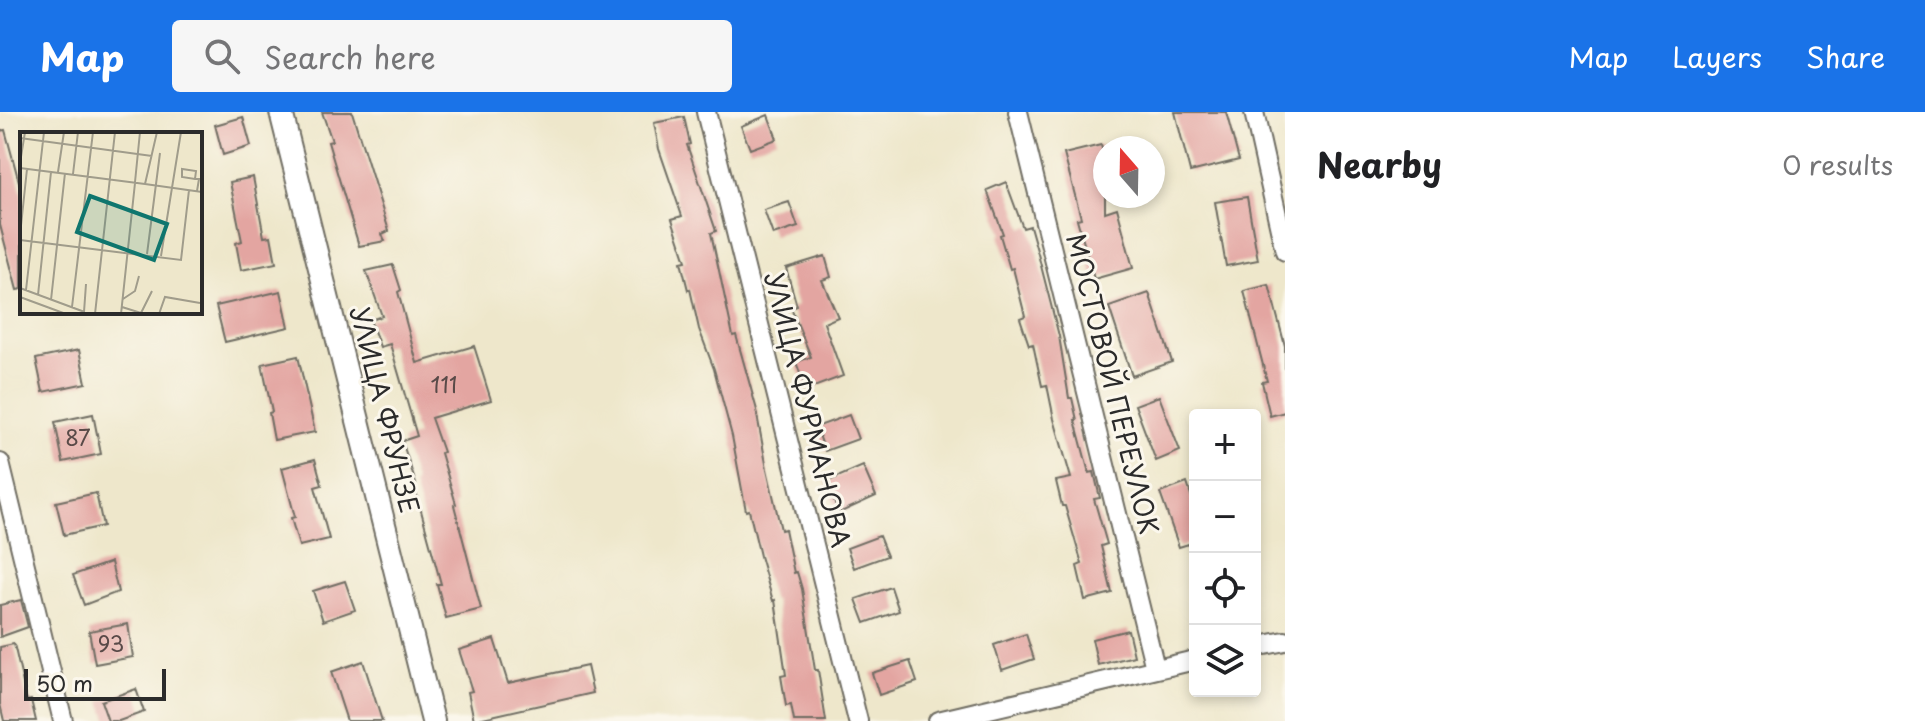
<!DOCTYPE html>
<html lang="en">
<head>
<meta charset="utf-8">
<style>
	:root { --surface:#fff; --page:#f6f6f6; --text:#202124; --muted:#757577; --line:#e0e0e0; --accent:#1a73e8 }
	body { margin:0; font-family:"Playpen Sans",sans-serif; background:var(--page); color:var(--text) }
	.controls { position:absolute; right:24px; bottom:24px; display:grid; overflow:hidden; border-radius:8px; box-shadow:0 4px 12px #0003 }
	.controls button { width:72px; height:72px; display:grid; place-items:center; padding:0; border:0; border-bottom:2px solid var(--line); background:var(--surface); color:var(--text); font:40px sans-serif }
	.compass { position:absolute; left:1093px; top:24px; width:72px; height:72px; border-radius:50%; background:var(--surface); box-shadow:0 4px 12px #0003; rotate:340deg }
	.scale { position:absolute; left:24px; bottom:20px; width:142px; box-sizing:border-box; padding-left:8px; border:4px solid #2b2b2b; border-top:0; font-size:22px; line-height:28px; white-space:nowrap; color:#2b2b2b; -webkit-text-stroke:6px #fbf7ec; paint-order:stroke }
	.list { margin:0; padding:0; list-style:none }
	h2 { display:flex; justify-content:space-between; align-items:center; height:104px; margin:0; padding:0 32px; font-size:34px }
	h2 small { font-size:26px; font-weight:400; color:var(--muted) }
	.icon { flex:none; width:44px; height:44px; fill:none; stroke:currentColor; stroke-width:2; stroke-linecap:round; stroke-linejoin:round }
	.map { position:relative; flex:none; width:1285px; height:609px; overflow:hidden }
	header { display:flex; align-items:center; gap:48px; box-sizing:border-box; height:112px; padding:0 40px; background:var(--accent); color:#fff }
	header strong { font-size:38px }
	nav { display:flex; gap:44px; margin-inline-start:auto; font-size:28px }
	.search { width:560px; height:72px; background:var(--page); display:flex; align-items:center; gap:20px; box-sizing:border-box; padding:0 28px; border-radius:8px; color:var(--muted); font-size:30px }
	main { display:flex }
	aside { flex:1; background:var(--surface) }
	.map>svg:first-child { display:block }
	.building { fill:#e3a5a1 }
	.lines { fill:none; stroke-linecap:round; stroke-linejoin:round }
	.minor-casing { stroke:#6f6d63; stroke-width:22 }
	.tertiary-casing { stroke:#6f6d63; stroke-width:26 }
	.minor { stroke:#fff; stroke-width:18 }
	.tertiary { stroke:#fff; stroke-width:22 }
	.labels { text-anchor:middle; stroke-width:6; stroke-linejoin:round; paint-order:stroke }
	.number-label { font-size:22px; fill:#594a48 }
	.street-label { font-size:26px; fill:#2b2b2b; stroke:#fbf7ec }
	.inset-road { fill:none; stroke:#a09c8b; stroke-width:2 }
	.view { fill:#0f766e; fill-opacity:0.15; stroke:#0f766e; stroke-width:4 }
	.inset-edge { fill:none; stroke:#2b2b2b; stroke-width:4 }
</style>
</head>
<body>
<header>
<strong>Map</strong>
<div class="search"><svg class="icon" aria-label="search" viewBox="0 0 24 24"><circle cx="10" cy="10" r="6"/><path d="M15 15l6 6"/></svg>Search here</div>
<nav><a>Map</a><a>Layers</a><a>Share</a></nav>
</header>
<main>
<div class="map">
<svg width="1285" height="609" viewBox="0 0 1285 609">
	<rect width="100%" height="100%" fill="#fbf7ec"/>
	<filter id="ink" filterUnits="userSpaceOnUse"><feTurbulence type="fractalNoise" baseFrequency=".0125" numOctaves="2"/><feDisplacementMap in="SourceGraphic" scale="16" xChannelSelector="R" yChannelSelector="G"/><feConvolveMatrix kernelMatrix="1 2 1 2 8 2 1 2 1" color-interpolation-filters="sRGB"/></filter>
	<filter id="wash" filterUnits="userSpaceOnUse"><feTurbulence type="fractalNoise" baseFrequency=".006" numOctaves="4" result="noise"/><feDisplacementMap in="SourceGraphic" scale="32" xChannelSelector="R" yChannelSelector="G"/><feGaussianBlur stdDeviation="1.8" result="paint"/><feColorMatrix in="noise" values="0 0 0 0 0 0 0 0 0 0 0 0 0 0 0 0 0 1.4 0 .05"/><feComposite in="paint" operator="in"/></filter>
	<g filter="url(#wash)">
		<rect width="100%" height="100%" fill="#eee7cb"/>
		<g id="blocks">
			<path class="building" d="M322,0h30l37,119 -7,3 3,7 -26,5 -31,-104 4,-1z
				M1175,0h51l13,48 -49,12z
				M768,3l9,24 -27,10 -9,-23z
				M243,5l8,29 -28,9 -8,-30z
				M684,5l6,27 -3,1 29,86 -5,2 22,103 3,-1 22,79 -1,1 10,54 14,61 4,-1 9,44 3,-1 5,17 13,81h3l8,51h-32l-3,-16 -5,1 -5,-30 5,-1 -11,-75 -2,1 -13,-45 -11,-46 -3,1 -14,-75 -18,-67 -15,-40 -9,-40 -2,1 -7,-28 5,-1 -14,-42 10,-3 -23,-67 -5,-26z
				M5,18l17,63v96l-5,1 -17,-65v-94z
				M1101,33l4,15v52l12,-4 16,60 -39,11 -17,-60 4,-1 -17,-64z
				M253,65l11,60 7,-1 5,27 -35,7 -5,-27 6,-2 -12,-59z
				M1006,70l17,46 7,-2 8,28 21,82 10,62h3l5,22h-2l14,53 5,-1 6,26 -6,1 13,45 -6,2 11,47 -27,7 -8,-34 5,-2 -17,-58h-3l-6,-25 15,-3 -17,-59 -7,-34 -5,1 -9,-42 -4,1 -9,-27 5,-2 -12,-48 -3,1 -10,-34 3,-1 -16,-44z
				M1247,85l11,63 -32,6 -11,-64z
				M789,90l9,25 -25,8 -9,-25z
				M825,144l6,21 -9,3 16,37 -14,6 19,53 -37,14 -10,-28 15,-5 -20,-49 6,-2 -11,-38z
				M393,153l8,25 -3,2 19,71 57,-17 17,54 -60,18 12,34 -2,1 15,51 -2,1 27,104 -35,9 -9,-34h4l-27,-99 2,-1 -14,-43 15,-5 -27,-92 -10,3 -10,-27 12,-4 -16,-45z
				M1269,173l16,61v66l-15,4 -8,-34 5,-1 -23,-90z
				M281,179l8,36 -64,15 -9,-36z
				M1149,181l23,69 -40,14 -23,-69z
				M79,238l7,33 -43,9 -7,-33z
				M298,244l17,76 -41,8 -5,-27 3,-1 -10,-48z
				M1159,284l21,55 -24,10 -21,-56z
				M93,302l8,40 -38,8 -8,-40z
				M849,303l9,24 -33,12 -9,-24z
				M315,347l7,26 -7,2 14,52 -30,7 -8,-28 4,-1 -13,-49z
				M863,354l13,30 -37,17 -13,-31z
				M1187,371l8,24v35l-16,5 -19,-54z
				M96,381l7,33 -39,9 -8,-33z
				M879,424l8,20 -33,12 -7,-20z
				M111,450l7,30 -34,13 -11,-30z
				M345,469l10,29 -32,11 -10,-30z
				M891,475l8,24 -34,12 -9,-24z
				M21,488l7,27 -28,10v-32z
				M128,512l5,33 -38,7 -6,-33z
				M1128,518l6,26 -36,9 -6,-26z
				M1026,522l8,25 -32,11 -8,-25z
				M494,527l14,44 79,-17 6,27 -119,27 -6,-28 4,-1 -13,-41z
				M14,532l13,57 4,-1 5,21h-32l-4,-17v-57z
				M363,549l19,60h-35l-16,-49z
				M910,549l7,21 -38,13 -7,-22z
				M136,577l8,23 -25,9h-11l-7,-20z"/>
		</g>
	</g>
	<g filter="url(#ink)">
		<use href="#blocks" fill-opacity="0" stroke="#6f6d63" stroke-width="2"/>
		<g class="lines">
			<g class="minor-casing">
				<path id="minor" d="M706,0l152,609
					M1018,0l137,556
					M1254,0l31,139
					M0,351l63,258
					M1255,535l30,-6
					M938,609l257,-61"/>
			</g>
			<g class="tertiary-casing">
				<path id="tertiary" d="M281,0l152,609"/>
			</g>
			<use href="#minor" class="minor"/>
			<use href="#tertiary" class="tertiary"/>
		</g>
	</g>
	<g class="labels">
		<g class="number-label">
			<text x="444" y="281">111</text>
			<text x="78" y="334">87</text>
			<text x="111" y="540">93</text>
		</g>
		<g class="street-label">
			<text transform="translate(1112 272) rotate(76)" y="9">МОСТОВОЙ ПЕРЕУЛОК</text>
			<text transform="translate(384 298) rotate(76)" y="9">УЛИЦА ФРУНЗЕ</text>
			<text transform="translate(807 298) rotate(76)" y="9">УЛИЦА ФУРМАНОВА</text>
		</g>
	</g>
	<g transform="translate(20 20)">
		<rect width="182" height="182" fill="#eee7cb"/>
		<path class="inset-road" d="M0,6l132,18M0,31l5,-31M0,36l125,16M38,40l6,-40M53,42l5,-42M175,47l1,-8 -14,-2v8l13,2h4l-2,12M115,50l5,-50M125,52l57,8M125,52l12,-52M0,103l7,-66M0,108l161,20 8,-70M127,122l13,-101M141,124l20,-124M0,156l70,26M6,158l18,-158M18,163l13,-123M0,165l46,17M103,167l12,-8 4,-15M31,168l14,-127M52,175l21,-175M102,175l19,6 11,-22M64,180l2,-28M75,182l20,-182M101,182l14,-131M139,182l6,-17 35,6"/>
		<path class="view" d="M70,64l77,28 -13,36 -77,-28z"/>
		<rect width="182" height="182" class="inset-edge"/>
	</g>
</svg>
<div class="controls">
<button>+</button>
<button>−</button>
<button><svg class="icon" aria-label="locate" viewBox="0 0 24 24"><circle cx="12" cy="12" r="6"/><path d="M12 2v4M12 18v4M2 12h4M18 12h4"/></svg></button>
<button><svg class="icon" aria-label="layers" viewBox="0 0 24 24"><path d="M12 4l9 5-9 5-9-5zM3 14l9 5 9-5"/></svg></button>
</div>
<svg class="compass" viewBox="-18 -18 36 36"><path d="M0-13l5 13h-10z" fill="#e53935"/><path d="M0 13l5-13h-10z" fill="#757577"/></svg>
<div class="scale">50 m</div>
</div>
<aside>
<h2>Nearby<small>0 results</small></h2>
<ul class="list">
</ul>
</aside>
</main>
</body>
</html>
